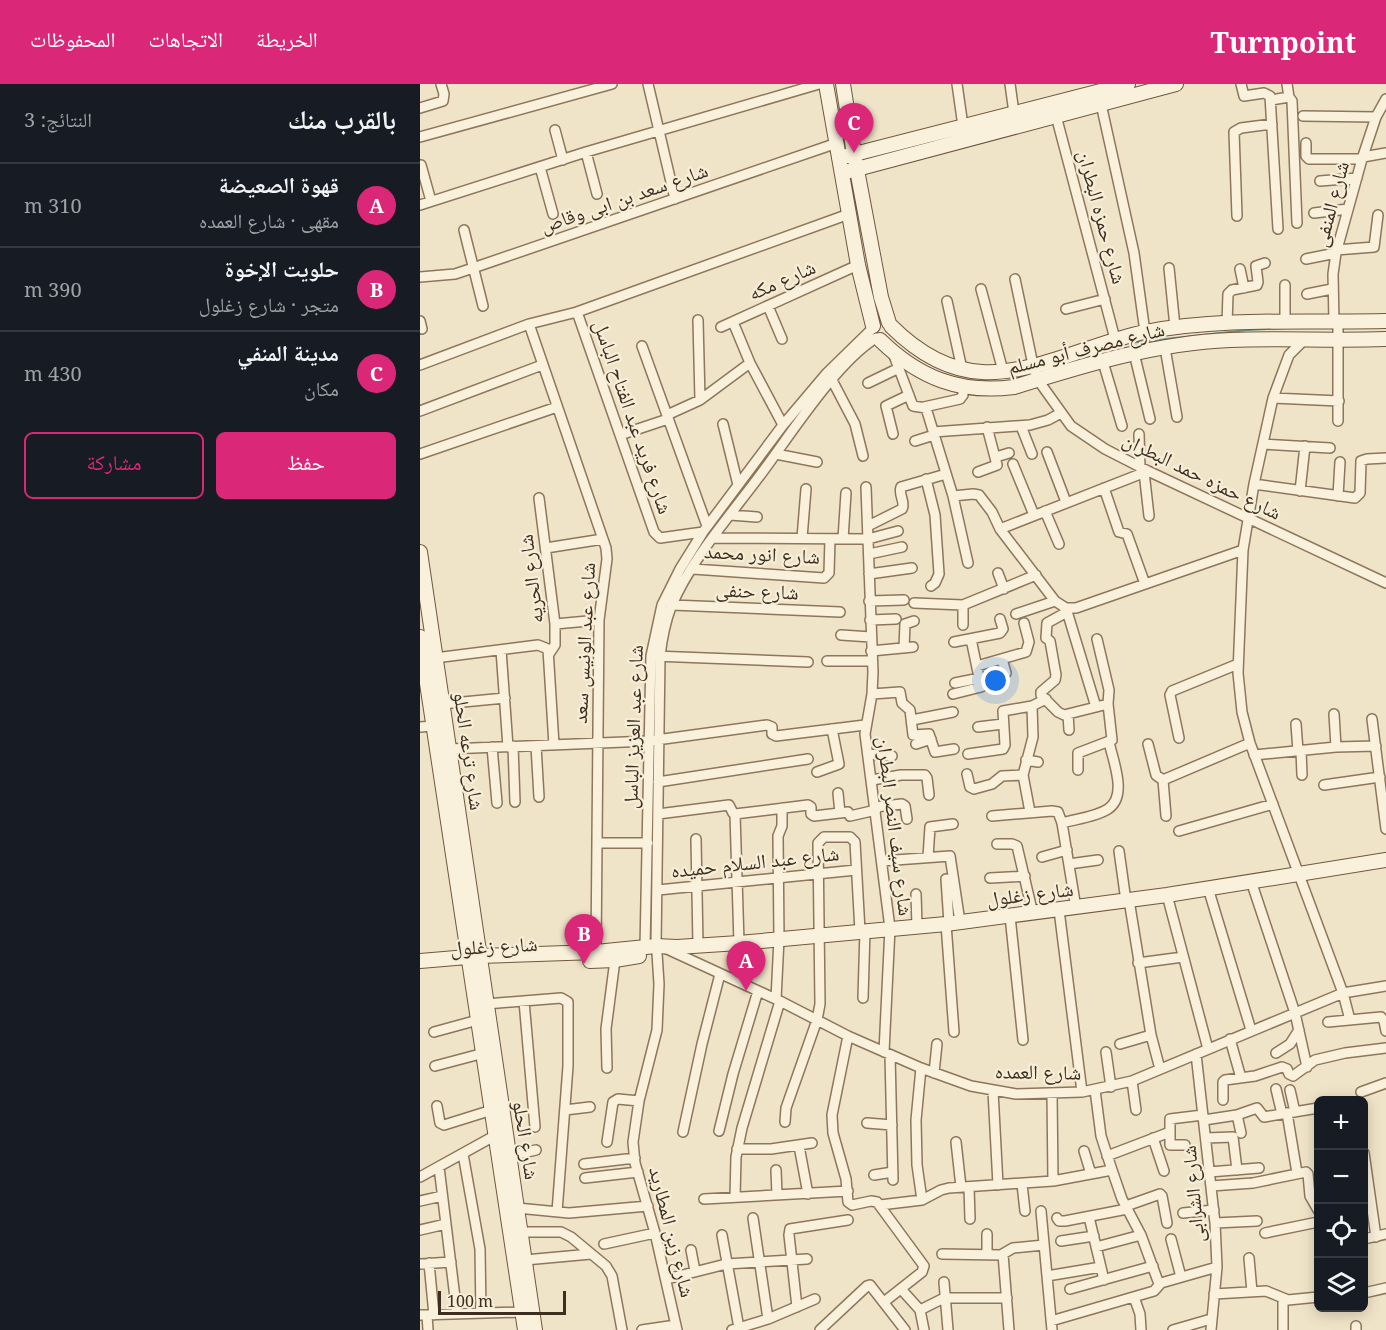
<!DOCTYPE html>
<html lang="ar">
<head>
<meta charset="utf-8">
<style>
	:root { --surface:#171b24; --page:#20242c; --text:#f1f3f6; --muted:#9ea1a6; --line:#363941; --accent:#db2777 }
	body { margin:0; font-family:"Noto Serif","Noto Naskh Arabic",serif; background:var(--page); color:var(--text); direction:rtl }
	.controls { position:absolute; right:18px; bottom:18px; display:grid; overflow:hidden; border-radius:9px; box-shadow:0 3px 15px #0003 }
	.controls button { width:54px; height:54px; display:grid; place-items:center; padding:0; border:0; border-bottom:2px solid var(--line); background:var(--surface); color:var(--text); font:30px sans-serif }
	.scale { position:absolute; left:18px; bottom:15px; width:128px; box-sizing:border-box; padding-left:6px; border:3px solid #3d2e20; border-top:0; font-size:16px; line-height:21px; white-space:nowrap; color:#3d2e20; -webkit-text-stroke:4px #f7eed8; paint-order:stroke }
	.you { position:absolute; left:576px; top:597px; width:21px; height:21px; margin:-15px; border:4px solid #fff; border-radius:50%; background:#1a73e8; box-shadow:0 0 0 9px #1a73e833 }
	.badge { display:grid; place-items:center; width:39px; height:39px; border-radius:50%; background:var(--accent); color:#fff; font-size:20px; font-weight:700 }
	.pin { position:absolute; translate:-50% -50px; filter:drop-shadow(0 2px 3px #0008) }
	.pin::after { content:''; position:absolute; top:32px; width:21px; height:18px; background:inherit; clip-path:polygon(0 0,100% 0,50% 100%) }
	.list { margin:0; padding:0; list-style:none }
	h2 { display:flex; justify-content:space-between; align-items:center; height:78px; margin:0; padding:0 24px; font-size:26px }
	h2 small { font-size:20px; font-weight:400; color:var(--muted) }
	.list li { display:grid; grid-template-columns:39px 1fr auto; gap:18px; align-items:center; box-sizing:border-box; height:84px; padding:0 24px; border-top:2px solid var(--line) }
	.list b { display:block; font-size:22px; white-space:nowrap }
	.list p { margin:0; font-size:20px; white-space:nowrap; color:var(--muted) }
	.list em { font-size:20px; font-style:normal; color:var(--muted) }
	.actions { display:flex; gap:12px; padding:18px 24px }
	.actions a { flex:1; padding:14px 0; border:2px solid var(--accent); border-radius:9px; text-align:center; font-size:21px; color:var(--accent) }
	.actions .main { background:var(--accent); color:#fff }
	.icon { flex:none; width:33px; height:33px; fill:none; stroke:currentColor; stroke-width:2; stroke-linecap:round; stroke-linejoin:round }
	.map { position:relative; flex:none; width:966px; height:1246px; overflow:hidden; direction:ltr }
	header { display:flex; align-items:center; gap:36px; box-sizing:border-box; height:84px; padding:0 30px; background:var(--accent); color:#fff }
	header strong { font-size:28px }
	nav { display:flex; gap:33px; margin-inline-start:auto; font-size:21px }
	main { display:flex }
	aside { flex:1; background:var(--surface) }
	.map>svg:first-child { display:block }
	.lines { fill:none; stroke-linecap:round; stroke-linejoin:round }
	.stream { stroke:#6f938a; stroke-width:2 }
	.street-casing { stroke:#8d765c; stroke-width:12 }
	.secondary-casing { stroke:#6f573f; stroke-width:16 }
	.street { stroke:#faf1dc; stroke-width:9 }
	.secondary { stroke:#faf1dc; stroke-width:14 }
	.labels { text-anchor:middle; stroke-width:4.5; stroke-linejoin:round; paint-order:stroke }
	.street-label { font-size:20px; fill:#3d2e20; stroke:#f7eed8 }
</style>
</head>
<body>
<header>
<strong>Turnpoint</strong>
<nav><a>الخريطة</a><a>الاتجاهات</a><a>المحفوظات</a></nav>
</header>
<main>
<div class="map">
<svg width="966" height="1246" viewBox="0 0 966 1246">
	<rect width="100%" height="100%" fill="#f0e4c8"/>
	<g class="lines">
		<path class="stream" d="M709,259l119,-13 37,-2"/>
		<g class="street-casing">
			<path id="street" d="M228,0l27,115
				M537,0l6,42
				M590,0l4,29
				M821,0l3,12 20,-3 6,3 8,133
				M867,0l2,13
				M851,16l18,-3 3,4 5,122
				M681,20l33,149 11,79
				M0,24l23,-7 1,-7 -3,-10
				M635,28l60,227
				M883,32l73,1
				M135,46l8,30
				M0,53l192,-53
				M886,59v13l3,3h53
				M166,68l11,42
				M943,73l23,-4
				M1,81l10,36
				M120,83l13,47
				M900,97l37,-3
				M0,121l166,-53 233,-68
				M894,129l34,-4
				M817,132l-3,-84 7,-4 31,-4
				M44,146l19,76
				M916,166l38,-3 4,-32
				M886,175l30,-6
				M749,184l6,59
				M820,185l4,19
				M0,193l35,-3 18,-6 364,-125
				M595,195l18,86 5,15 33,46 34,23 43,22 238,112
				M865,201v37
				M561,205l22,82
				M887,210l25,-5
				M527,217l15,68
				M348,222l14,33
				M646,225l39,-10
				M278,236l2,80
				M0,237l2,8
				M313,238l17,41 33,62
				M914,238l-1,-48 3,-21 26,-94 14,-42 10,-18
				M918,238v99
				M109,240l48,-12
				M807,240l1,-30 4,-4 25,-5 1,-3 -2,-16 9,-3
				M301,243l137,-62
				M884,256l-15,15 -16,43 -19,86 -11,66 -5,123 4,39 8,31 93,250 7,27
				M222,262l65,180
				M745,264l12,69
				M473,269l20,53 13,2 27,88 15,67
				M714,269l16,66
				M683,278l19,64
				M0,281l109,-41 77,224 1,11 -8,61 -3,332
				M412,296l23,44 8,32
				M448,299l31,-15
				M853,314l66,3
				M504,323l36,-8 3,-4v-8
				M0,327l122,-46
				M247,331l33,-15 50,-37
				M303,340l15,61
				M601,342l11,28
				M513,348l97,-7 18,-5 13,-7
				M473,350l-7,-28 23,-11
				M719,350l1,33
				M200,351l48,-16
				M495,357l19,-6
				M843,360l67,4
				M627,368l19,50
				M0,370l137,-47
				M356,370l41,8
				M576,373l13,-4
				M593,380l21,51
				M558,388l19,-7 -10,-38
				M724,388l5,44
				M506,395l9,36 4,59 -4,9 -4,3
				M834,400l101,14 5,-5 1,-32 6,-2 19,-1
				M446,403l7,185 -1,22 -7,40 25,194 -6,124
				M684,404l15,44 8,2 18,50
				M880,407l5,-45
				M533,412l20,-2 6,1 13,17 8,17 55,72 11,7h10l167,-58
				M918,412l2,-34
				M119,414l16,126v21l-6,9
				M625,427l14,33
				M310,431l27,2
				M448,442l34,-17c4,-7 -4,-14 -1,-22l45,-13
				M580,445l148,-58
				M283,448l-43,6 -6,-6 -77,-220 272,-98
				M293,454l155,1 30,-8
				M382,454l4,-49
				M423,455l3,-46
				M126,464l57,-9
				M449,470l33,-7
				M273,485l131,9 5,-5 1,-34
				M578,489l6,16
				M449,490l43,-6
				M449,517l35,-1
				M494,519l49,2
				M252,521l168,7
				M646,524l30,99
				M596,530l39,-13
				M450,536l26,-1
				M135,540l44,-4
				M543,541v-20l73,-30
				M421,551l30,2
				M626,554l4,3 6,34 -1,5 -14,12v3l17,17 6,3 44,-11
				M626,554l1,-15 20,-11
				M534,558l46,-9 3,-4 -3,-10
				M484,564l1,-24 9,-3
				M81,566l7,97
				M451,567l42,-4
				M234,572l154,6
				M15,574l103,-13 10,4 6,96
				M582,575l4,14
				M407,577h45
				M557,582l49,-14 3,-10 -5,-19
				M535,599l25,-5
				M452,610l28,-2 2,11 8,7 3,25 16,-1 6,18 19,-3
				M533,610l28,-7 -10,-48
				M22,620l63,-6
				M648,630l1,16
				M914,630l2,33
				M952,635l14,110
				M492,636l41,-8
				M876,640l2,27
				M0,643l13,-1
				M558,643l25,-3
				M759,654l-9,-43 2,-4 66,-27
				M496,660l15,-5
				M728,660l8,31 7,5
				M93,662l2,56
				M116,662l3,51
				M72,663l5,56
				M29,665l200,-8 118,-16 5,2v7l4,2 89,-11
				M881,666l1,25
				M448,670l24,2
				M548,670l35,-5 2,-4 -2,-34 29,-5 14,-7
				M834,671l82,-8 40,-1
				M606,676l12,2
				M658,686v-17l34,-13 -4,-36 1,-14 -12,-51
				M397,688l22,-8 -7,-35
				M547,690l3,13 4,2 18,-5 10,-8 21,-1
				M452,696l29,-5h24l2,3 2,17
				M743,696l87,-37
				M743,696l3,36
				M238,698l150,-23
				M904,701l56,-8
				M418,709l2,20
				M455,723l27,-3 3,2 2,13
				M610,728l-7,-37 10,-38 -1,-31
				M238,730l71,-9 4,8 2,1 73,-9 3,2v7l3,2 34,-4 2,4 26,-6
				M315,730l4,129
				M572,732l60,-5 6,1 4,11 14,85
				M642,739c14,-4 34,-6 46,-14 20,-13 5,-48 1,-67
				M759,747l94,-27
				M276,755l2,107
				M177,759h51
				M577,760h15l5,2 16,68
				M699,767l7,50
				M508,773l2,-30 23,-3
				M622,773l25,-7
				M462,777l68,-5 10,66
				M649,780l29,-4
				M570,794l35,-2
				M526,795l3,44
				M831,797l44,132 12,54
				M788,804l43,142
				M238,806l198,-20
				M496,810l1,32
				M747,811l41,154
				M709,816l22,135 9,34
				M639,826l23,182
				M590,832l13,124
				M526,840l8,108
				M236,862l4,-290c2,-17 5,-33 11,-49 21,-50 61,-93 93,-137 28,-38 73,-108 112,-132
				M225,863l6,-291 11,-51 18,-36 23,-37 80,-107 44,-52 45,-44
				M247,865l113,52 68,35 73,32 50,18 45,8 66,-2 50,-11 211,-88 43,-7
				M237,869l2,31 -2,46 -18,71 -6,41 2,21 20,70 22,97
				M718,879l45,-6
				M443,914l2,-68
				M356,915l3,-60 -1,-103 4,-10v-18
				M104,917l11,126
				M66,920l75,-6 7,4v64l-11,146
				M908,938l53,-5 3,4 2,10
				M14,948l44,-12
				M428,952l-16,79 1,18 13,46 2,23 4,3 19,-4 6,1 47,64 -2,6 -38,30
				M810,955l11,39
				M700,960l31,-9
				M686,968l5,35
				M856,969l14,-9 9,-14
				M776,970l19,169 2,44 -6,63
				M470,971l3,125
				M15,982l49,-13
				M187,984l-1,-39 9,-69
				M501,984l-5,52 1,45 5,35
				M514,989l3,-29
				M712,997l4,29
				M856,1005l6,25
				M675,1006l6,46 11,34 10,29 19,36 18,49
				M870,1006l5,22
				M573,1007l5,94
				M941,1008l25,-9
				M632,1010l1,87
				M803,1016v-18l2,-2 30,-4 27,-9 5,2 2,5 4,2 22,-16 30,-7 41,-5
				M17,1022l3,17 4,2 48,-15
				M145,1026l25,-3
				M867,1029l10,60
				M817,1031l4,18
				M784,1036l33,-5 20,-7 7,9 54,-9
				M365,1038l1,-14 31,-88 3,-16 -2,-161 6,-6h26l5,5 5,89
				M447,1039l25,2
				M299,1047l14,-57 25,-83
				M263,1048l19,-88 18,-70
				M733,1054l11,33
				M786,1054l27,-1 4,33
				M187,1058l6,-40 5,-3 21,2
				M536,1058l5,45
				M765,1061h-15v-26l33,-4
				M379,1062l9,48
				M317,1065h34l41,-6
				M664,1067l7,23
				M944,1069l12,84
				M43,1070l17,95 1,64
				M89,1072l27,-6
				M687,1072l63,-24
				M164,1080l51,-6
				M19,1083l18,147
				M356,1086l1,25
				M789,1088l50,-4
				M454,1091l19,-3
				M0,1093l76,-42
				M165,1094l53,-6
				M602,1100l3,27
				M791,1102l42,-3 53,-11 2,2 2,22 8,14
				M549,1103l1,32
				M315,1113l1,-40 6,-29 38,-127
				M284,1115l144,-8
				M0,1117l22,-5
				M460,1121l42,-5 19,-10 8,-2 104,-7 59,-11
				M706,1122l34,-12 2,2 5,27
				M97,1124l52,5 79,-7
				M621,1127l11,119
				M763,1129l31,-3
				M669,1133l15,63
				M333,1134l15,101
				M637,1134l2,3h6l62,-12
				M795,1139l42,-2
				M0,1146l26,-6
				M100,1148h41l10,5 35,29 6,10 10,54
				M845,1149l53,-11
				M302,1151l17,93
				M751,1155l10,38
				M944,1155l22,-5
				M641,1157l33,-5
				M184,1160l51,-11
				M676,1163l45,-12
				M271,1166l4,21
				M522,1170l59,1 12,-7 31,-3
				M567,1170v-20
				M583,1170l6,76
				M829,1174l3,34
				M105,1176l66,-6
				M9,1179l5,52
				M0,1180l31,-2
				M627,1192l54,-9
				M247,1195l59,-15 81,-5
				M524,1198l4,48
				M481,1205l19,21 4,20
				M650,1205l83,-23
				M944,1209l22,-5
				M794,1210l52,-3 22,9 30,-3
				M714,1213l6,17 1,16
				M377,1223l-8,-72 1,-6 58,-9
				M500,1226l24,-12h63
				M0,1231l102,-3
				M7,1231l1,15
				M631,1237l103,-30 7,-8 56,-16
				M936,1242v4
				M222,1246l34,-5
				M312,1246l36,-11 47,-20
				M400,1246l47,-44 3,-1 35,45
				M753,1246l38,-11
				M863,1246v-31"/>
		</g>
		<g class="secondary-casing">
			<path id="secondary" d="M406,0l32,181 15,61
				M423,0l11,70 27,143 8,26
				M419,74l289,-74
				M422,89l334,-89
				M471,242c25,25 55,44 91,46 52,3 112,-30 163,-40 79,-15 162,-9 241,-11
				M460,256c39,38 80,54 134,47 70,-22 142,-44 216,-47 52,-2 104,1 156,-1
				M0,468l115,778
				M0,553l105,693
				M0,877l59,-5 117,-4 60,-6 21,1 62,-4 207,-19 221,-29 219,-35
				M170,877l25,-1 24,-4"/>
		</g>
		<use href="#street" class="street"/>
		<use href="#secondary" class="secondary"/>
	</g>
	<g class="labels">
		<g class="street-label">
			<text transform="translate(204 114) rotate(-19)" y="7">شارع سعد بن ابى وقاص</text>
			<text transform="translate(911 120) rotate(-75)" y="7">شارع المنفى</text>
			<text transform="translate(682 133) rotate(75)" y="7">شارع حمزه البطران</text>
			<text transform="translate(362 196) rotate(-24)" y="7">شارع مكه</text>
			<text transform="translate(666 264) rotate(-14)" y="7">شارع مصرف أبو مسلم</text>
			<text transform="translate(213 333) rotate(71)" y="7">شارع فريد عبد الفتاح الباسل</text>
			<text transform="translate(782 392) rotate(26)" y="7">شارع حمزه حمد البطران</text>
			<text transform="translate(342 470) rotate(3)" y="7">شارع انور محمد</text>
			<text transform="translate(111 495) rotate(-97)" y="7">شارع الحريه</text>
			<text transform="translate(337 507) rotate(2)" y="7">شارع حنفى</text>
			<text transform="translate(164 559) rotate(-87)" y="7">شارع عبد الونيس سعد</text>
			<text transform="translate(213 643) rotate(-88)" y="7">شارع عبد العزيز الباسل</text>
			<text transform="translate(49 667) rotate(82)" y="7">شارع ترعه الحلو</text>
			<text transform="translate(475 742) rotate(83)" y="7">شارع سيف النصر البطران</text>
			<text transform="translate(335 778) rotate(-6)" y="7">شارع عبد السلام حميده</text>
			<text transform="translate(610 810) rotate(-7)" y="7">شارع زغلول</text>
			<text transform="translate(74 862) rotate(-3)" y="7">شارع زغلول</text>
			<text transform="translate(618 988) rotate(1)" y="7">شارع العمده</text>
			<text transform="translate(106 1056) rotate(81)" y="7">شارع الحلو</text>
			<text transform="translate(773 1110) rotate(-95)" y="7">شارع الشرابى</text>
			<text transform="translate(252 1148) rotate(76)" y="7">شارع زين المطاريد</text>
		</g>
	</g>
</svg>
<div class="controls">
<button>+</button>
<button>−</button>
<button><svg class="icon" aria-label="locate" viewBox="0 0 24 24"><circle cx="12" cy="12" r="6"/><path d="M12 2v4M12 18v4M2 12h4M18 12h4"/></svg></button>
<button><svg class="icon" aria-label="layers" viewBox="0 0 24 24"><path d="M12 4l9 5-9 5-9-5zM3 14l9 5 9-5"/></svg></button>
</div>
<div class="scale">100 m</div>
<div class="you"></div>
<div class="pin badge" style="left:326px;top:907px">A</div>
<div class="pin badge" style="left:164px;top:880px">B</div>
<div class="pin badge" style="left:434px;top:69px">C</div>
</div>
<aside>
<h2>بالقرب منك<small>النتائج: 3</small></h2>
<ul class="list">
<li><span class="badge">A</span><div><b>قهوة الصعيضة</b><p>مقهى · شارع العمده</p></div><em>310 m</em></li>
<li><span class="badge">B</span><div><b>حلويت الإخوة</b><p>متجر · شارع زغلول</p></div><em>390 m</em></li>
<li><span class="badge">C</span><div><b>مدينة المنفي</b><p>مكان</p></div><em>430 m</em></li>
</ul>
<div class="actions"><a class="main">حفظ</a><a>مشاركة</a></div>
</aside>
</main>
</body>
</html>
